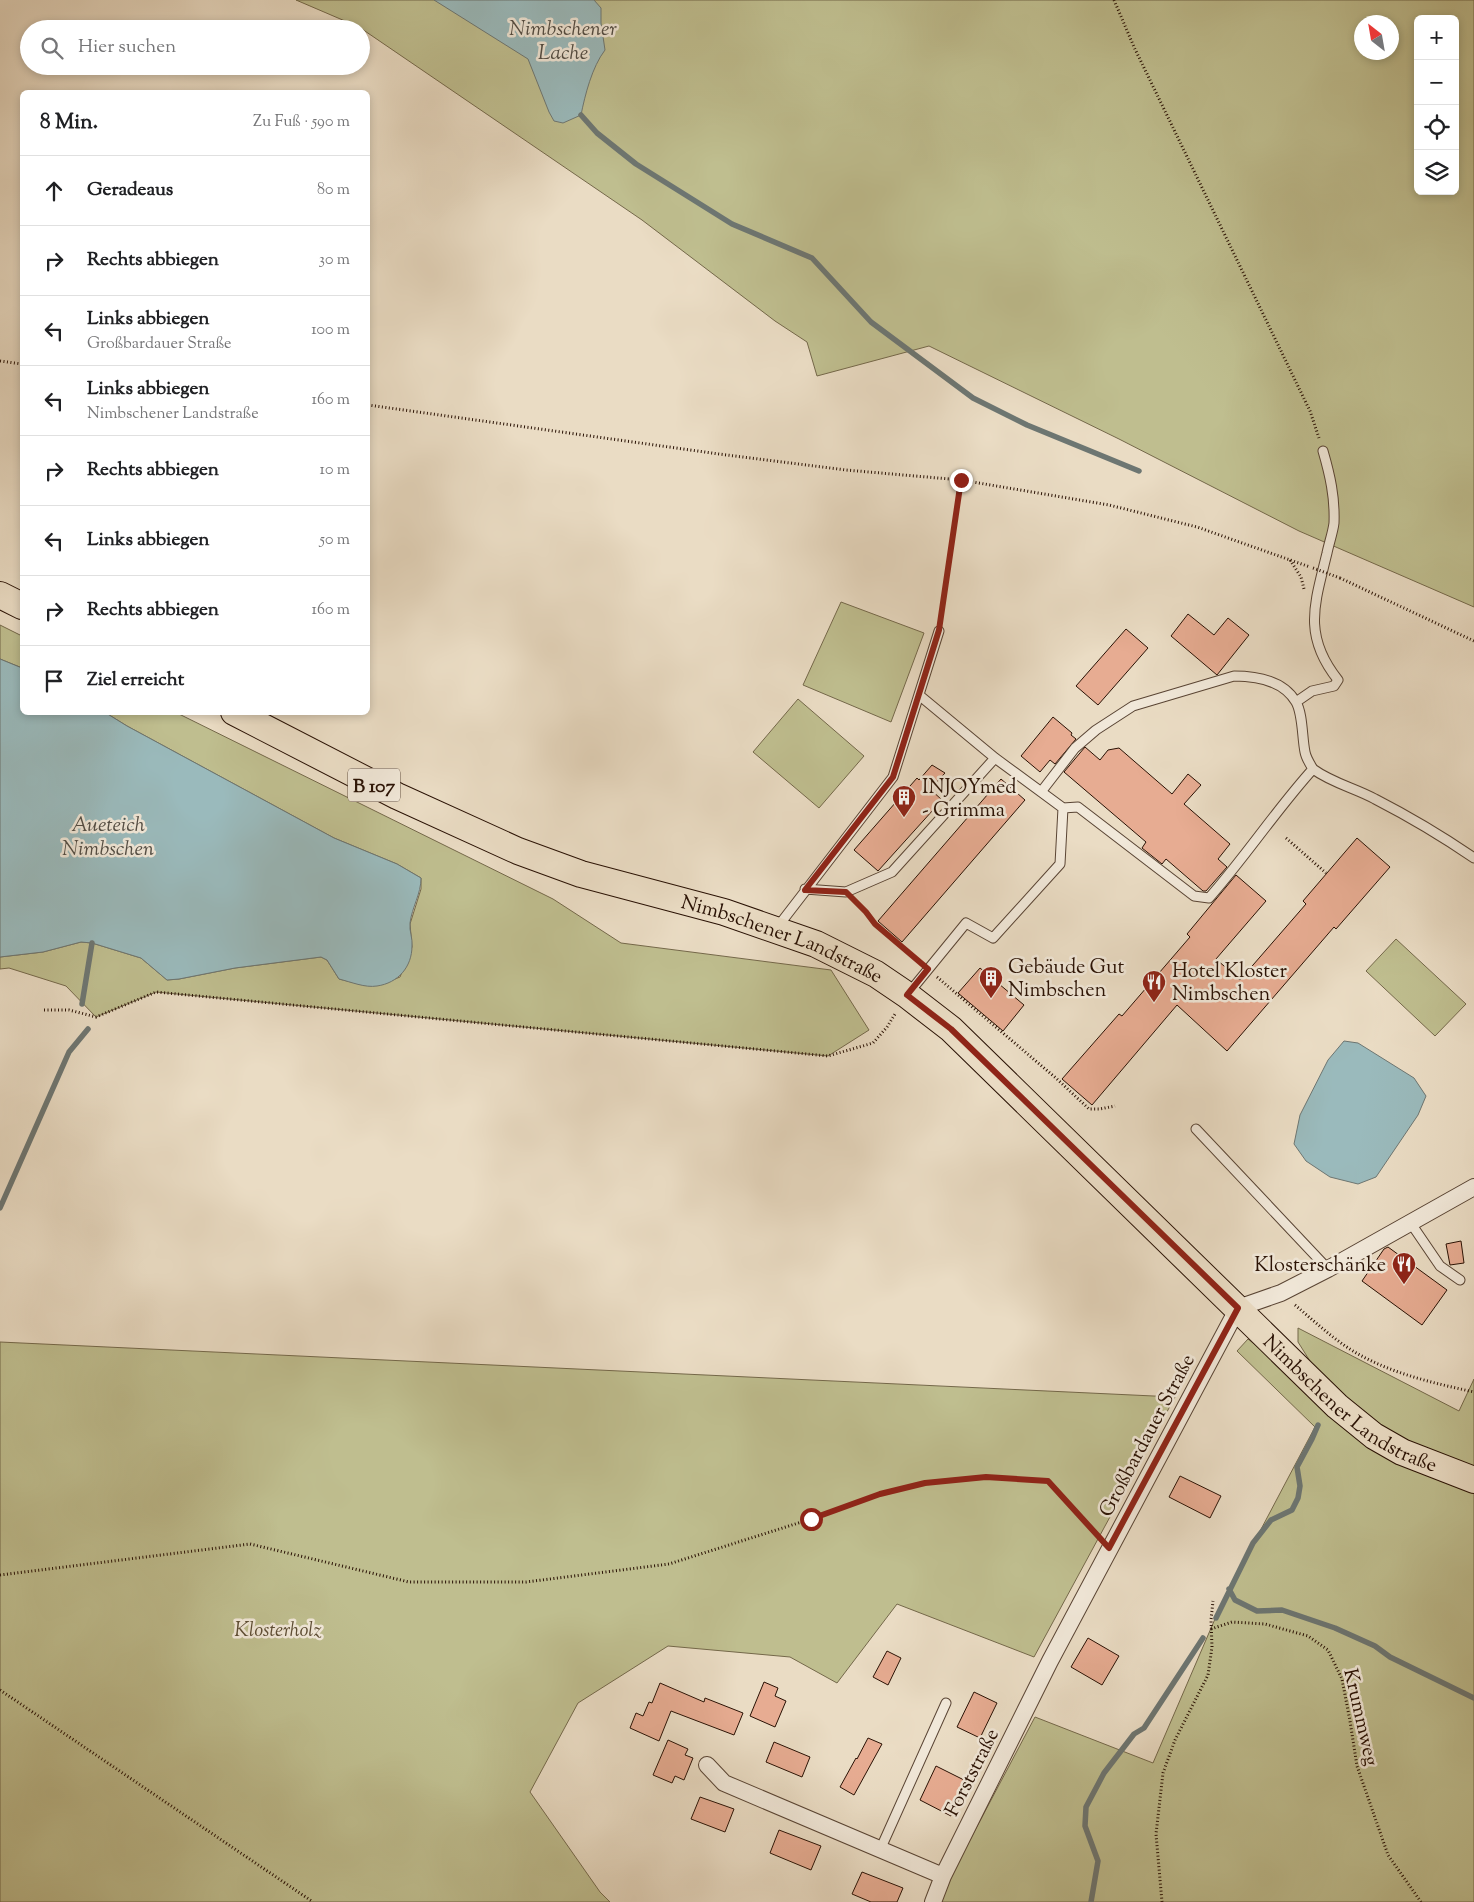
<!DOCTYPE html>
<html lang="de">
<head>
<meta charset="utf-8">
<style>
	:root { --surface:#fff; --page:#f6f6f6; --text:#202124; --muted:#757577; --line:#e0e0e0 }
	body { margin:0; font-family:"Sorts Mill Goudy",serif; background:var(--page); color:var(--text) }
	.controls { position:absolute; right:15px; top:15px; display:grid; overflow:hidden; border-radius:8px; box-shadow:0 2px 8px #0003 }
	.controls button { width:45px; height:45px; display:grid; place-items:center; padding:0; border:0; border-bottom:1px solid var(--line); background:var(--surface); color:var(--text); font:25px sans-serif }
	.compass { position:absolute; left:1354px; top:15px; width:45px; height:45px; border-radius:50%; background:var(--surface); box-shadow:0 2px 8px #0003; rotate:329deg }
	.stop { position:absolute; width:15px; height:15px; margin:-11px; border:4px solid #8f2418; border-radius:50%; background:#fff }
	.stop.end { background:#8f2418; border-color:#fff; box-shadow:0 1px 5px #0008 }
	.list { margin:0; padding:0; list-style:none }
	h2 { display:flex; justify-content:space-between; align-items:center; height:65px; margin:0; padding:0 20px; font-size:21px }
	h2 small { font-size:16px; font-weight:400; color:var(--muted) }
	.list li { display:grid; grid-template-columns:32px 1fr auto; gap:15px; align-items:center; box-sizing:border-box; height:70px; padding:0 20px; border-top:1px solid var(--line) }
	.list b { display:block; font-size:19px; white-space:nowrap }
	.list p { margin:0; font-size:16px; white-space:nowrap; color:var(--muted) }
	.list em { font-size:16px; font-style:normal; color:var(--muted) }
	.icon { flex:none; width:28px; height:28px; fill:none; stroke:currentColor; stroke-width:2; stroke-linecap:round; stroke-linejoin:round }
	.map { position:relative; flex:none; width:1474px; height:1902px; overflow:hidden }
	.search { position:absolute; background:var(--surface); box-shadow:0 2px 8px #0003; left:20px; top:20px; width:350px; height:55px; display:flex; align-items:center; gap:12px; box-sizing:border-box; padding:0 18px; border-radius:28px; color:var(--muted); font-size:19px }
	.panel { position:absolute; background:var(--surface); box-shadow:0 2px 8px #0003; left:20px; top:90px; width:350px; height:625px; border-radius:8px }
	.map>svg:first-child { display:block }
	.green { fill:#bfbe8f; stroke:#74684a; fill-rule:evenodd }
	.water { fill:#9ababc; stroke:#6d7672 }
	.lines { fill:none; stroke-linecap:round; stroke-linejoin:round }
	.stream { stroke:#6d7672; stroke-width:5.5 }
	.building { fill:#e7ac92; stroke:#291104 }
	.lane-casing { stroke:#594434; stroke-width:11 }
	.street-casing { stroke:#594434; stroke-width:18 }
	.primary-casing { stroke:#291104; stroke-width:28 }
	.path { stroke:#291104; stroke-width:3; stroke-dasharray:1 2.5; stroke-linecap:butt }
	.lane { stroke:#f1e8d9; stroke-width:9 }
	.street { stroke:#f1e8d9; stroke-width:16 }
	.primary { stroke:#eadcc4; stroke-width:26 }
	.path-bridge { stroke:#291104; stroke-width:3; stroke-dasharray:1 2.5; stroke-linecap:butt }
	.route { stroke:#8f2418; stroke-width:6 }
	.labels { text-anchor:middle; stroke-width:5; stroke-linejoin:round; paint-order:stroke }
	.shield { fill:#f1e8d9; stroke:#655244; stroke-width:1 }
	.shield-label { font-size:19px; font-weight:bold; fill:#291104 }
	.poi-label { font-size:20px; fill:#291104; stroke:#f1e8d9; text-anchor:start }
	.street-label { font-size:20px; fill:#291104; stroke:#f1e8d9 }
	.park-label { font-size:20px; font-style:italic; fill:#5e4e35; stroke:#f1e8d9 }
	.water-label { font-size:21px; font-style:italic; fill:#514c44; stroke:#f1e8d9 }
</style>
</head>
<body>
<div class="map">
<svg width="1474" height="1902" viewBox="0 0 1474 1902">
	<rect width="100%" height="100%" fill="#eadcc4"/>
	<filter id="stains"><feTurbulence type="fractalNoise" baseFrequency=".004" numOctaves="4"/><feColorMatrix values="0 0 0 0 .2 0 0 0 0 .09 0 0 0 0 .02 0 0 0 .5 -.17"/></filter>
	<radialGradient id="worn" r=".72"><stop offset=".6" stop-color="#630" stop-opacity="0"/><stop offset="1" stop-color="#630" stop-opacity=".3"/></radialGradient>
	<path class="green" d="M296,0h1178v607l-175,-76 -180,-92 -190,-93 -112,30 -10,-34 -32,-21 -133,-101 -283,-193zM1418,19h37v172h-37zM1362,22h30v30h-30z
		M841,602l83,31 -33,89 -88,-37z
		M0,625l22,11v32l-22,-9z
		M798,699l66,57 -45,52 -66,-56z
		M106,713h71l376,186 68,44 210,27 38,60 -41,26 -672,-64 -60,25 -30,-31 -57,-18 -9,1v-12l43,-5 38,-10 11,1 49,15 26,22 12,-1 56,-11 86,-11 6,3 12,19c29,7 32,10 61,-2l12,-30 -2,-23 11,-35v-11l-24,-14 -63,-26 -207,-112z
		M1396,939l70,65 -31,32 -69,-65z
		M1298,1328l161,83 15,-32v90l-82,-33 -72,-59 -22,-35z
		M1248,1339l34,27 192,125v411h-537l98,-185 118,46 68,-158 94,-178 -78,-76z
		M0,1342l1175,55 -141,260 -137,-53 -60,79 -47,-26 -122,-11 -90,57 -48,89 70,100 10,10h-610z"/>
	<path class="water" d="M434,0h160l7,8v15l4,27c-13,17 -20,45 -24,65l-18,8 -9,-2 -5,-9 -21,-53z
		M0,659l22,9v44l84,1 21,13 207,112 63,26 24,14c0,16 -9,29 -11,45 -1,8 3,16 2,23 0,21 -14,37 -35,40 -12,2 -26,-4 -38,-7l-12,-19 -6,-3 -86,11 -56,11 -12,1 -26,-22 -49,-15 -11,-1 -38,10 -43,5z
		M1344,1041l14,2 56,35 12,18 -8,19 -42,62 -18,7 -28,-7 -24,-16 -12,-17 6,-29 28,-55z"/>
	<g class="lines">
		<path class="stream" d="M581,115l16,18 39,31 96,60 80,34 59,64 102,76 54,27 112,46
			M82,1004l10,-61
			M0,1208l69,-156 19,-23
			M1229,1589l6,11 22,11 25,-1 53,18 40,18 15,11 84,41
			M1216,1618l37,-75 18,-23 21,-10 6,-12 2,-12 -3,-19 15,-28 6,-14
			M1091,1902l7,-41 -13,-35 1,-19 18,-34 30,-39 10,-6 59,-90"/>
	</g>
	<path class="building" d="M1188,614l26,21 14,-17 21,17 -32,40 -46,-39z
		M1126,629l22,19 -50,57 -22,-19z
		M1053,717l19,16 -1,2 5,4 -21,25 -5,-4 -10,12 -19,-16z
		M1085,747l15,13 8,-10 11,-2 53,46 16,-20 13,11 -17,19 46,40 -12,15 9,8 -21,24h-3l-37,-32 -4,5 -20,-16 4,-6 -82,-70z
		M932,765l13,8 -15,16 12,11 -64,71 -24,-21 63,-72 2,2z
		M1001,779l24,21 -123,142 -24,-21z
		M1357,838l33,29 -54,62 -2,-2 -107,124 -50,-46 -85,100 -30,-26 57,-65 3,2 68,-79 -3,-3 49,-59 30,26 -50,58 24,21 66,-76 -3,-3z
		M980,968l44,37 -21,26 -45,-38z
		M1461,1241l3,22 -14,2 -4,-21z
		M1388,1247l59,43 -25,35 -60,-44 22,-32z
		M1180,1476l41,20 -11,22 -41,-21z
		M1088,1638l31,18 -17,29 -31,-18z
		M887,1651l14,7 -13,27 -15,-8z
		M764,1682l14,6 -3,8 11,5 -11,26 -25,-11z
		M660,1683l44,19 1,-4 38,15 -9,22 -63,-24 -12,30 -29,-13 6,-15 7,3 6,-14 3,1z
		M974,1692l23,11 -17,35 -23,-11z
		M868,1738l14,6 -28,51 -14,-8 16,-29 1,1z
		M668,1740l20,9 -3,6 8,3 -9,22 -9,-4 -3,7 -19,-8z
		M774,1742l36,15 -8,20 -36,-15z
		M936,1766l32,16 -17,34 -31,-16z
		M700,1797l34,12 -9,23 -34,-13z
		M779,1830l42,16 -10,24 -41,-17z
		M862,1872l41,16 -6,14h-26l-19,-8z"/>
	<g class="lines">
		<g class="lane-casing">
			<path id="lane" d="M919,695l76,63 68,50 15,-1 116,89 15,2c37,-42 67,-88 104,-129 19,14 42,19 62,30 35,18 67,37 99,59
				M1296,702l16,-11 22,-5 4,-6c-36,-45 -23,-77 -11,-127 2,-10 6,-21 7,-30 1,-26 -4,-48 -11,-72
				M1041,792l34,-44 21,-18 37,-24 101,-30c22,0 49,4 62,26 7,12 6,36 9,50 1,6 5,12 8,17
				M805,889l41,3 46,-20 103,-114
				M776,929l117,-152 46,-146
				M908,994l58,-71 27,15 67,-74 3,-56
				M1196,1129l132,140
				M1410,1222l30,44 20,14
				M880,1850l66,-147"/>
		</g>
		<g class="street-casing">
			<path id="street" d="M707,1765l17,18 219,93
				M933,1902l10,-26 107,-215 188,-353 43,-15 47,-24 146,-82"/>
		</g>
		<g class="primary-casing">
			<g id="primary">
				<path d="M0,595l22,11"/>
				<path id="s1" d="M234,712l163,84 121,55 63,23 143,38 92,32 60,30 31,21 44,34 386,377 37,30 28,16 72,28"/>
			</g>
		</g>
		<path class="path" d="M1114,0l20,47 176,364 9,27
			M0,361l22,3
			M368,405l351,49 127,16 115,10 148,25 88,22 113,40
			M1290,560l11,17 3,12
			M1340,578l134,63
			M941,618l20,-138
			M1286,838l40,35
			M857,903l10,9 8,12 44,38
			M937,977l120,102 32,30h11l15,-3
			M44,1010h25l27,7 60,-25 672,64 45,-13 14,-16 8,-13
			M1295,1305c19,16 37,33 58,46 36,22 80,32 121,41
			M0,1575l250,-31 159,38h117l143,-18 142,-45 69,-25 45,-11 61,-6 62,4 51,56
			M1211,1629l21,-7 33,2 43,12 20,14 14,29 8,42 7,45 31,89 33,47
			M0,1690l313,212
			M1162,1902l-6,-68 7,-61 12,-33 33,-65 4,-28 -1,-27 2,-19"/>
		<use href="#lane" class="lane"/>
		<use href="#street" class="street"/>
		<use href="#primary" class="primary"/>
		<path class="path-bridge" d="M1313,568l27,10"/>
	</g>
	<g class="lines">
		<path class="route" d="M811,1519l69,-25 45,-11 61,-6 62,4 61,67 129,-240 -287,-279 -44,-34 21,-26 -53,-45 -9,-12 -20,-20 -41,-2 88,-113 46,-147 22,-150"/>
	</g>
	<defs>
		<g id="building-pin" transform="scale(1.25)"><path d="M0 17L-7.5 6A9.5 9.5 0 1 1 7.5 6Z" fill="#8f2418" stroke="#f1e8d9"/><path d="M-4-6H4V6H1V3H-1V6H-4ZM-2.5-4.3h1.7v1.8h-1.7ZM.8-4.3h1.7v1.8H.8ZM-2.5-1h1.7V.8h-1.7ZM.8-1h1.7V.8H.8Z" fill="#fff"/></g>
		<g id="restaurant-pin" transform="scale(1.25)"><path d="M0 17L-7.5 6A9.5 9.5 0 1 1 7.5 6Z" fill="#8f2418" stroke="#f1e8d9"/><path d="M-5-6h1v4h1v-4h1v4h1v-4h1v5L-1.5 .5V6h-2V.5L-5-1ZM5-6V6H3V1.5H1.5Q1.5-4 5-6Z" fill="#fff"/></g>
	</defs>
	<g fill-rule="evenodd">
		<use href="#building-pin" x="904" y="797"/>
		<use href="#building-pin" x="991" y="978"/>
		<use href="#restaurant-pin" x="1154" y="982"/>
		<use href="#restaurant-pin" x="1404" y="1264"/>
	</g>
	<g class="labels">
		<rect class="shield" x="348" y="768.5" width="52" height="33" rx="4"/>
		<g class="shield-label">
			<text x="374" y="792">B 107</text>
		</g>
		<g class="poi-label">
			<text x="922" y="793">INJOYmed<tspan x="922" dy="23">- Grimma</tspan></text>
			<text x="1008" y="973">Gebäude Gut<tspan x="1008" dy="23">Nimbschen</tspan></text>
			<text x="1172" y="977">Hotel Kloster<tspan x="1172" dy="23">Nimbschen</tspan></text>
			<text x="1386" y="1271" text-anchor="end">Klosterschänke</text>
		</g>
		<g class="street-label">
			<text dy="7" stroke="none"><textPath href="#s1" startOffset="595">Nimbschener Landstraße</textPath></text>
			<text dy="7" stroke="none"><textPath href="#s1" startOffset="1338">Nimbschener Landstraße</textPath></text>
			<text transform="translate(1146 1435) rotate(-62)" y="7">Großbardauer Straße</text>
			<text transform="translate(1362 1717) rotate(77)" y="7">Krummweg</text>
			<text transform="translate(971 1772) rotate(-63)" y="7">Forststraße</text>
		</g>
		<g class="park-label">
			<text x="278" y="1636">Klosterholz</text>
		</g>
		<g class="water-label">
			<text x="563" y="35">Nimbschener<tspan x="563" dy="24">Lache</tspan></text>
			<text x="108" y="831">Aueteich<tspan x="108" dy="24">Nimbschen</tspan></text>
		</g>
	</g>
	<rect width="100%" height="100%" filter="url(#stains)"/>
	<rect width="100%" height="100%" fill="url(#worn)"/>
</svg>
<div class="controls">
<button>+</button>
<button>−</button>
<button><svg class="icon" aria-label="locate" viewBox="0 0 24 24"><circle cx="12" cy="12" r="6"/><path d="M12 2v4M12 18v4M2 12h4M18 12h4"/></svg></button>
<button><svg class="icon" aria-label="layers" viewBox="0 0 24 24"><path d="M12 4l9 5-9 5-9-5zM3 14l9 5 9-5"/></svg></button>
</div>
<svg class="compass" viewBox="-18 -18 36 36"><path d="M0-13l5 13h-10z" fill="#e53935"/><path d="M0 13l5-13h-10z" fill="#757577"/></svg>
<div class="stop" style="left:811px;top:1519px"></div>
<div class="stop end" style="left:961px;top:480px"></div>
<div class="search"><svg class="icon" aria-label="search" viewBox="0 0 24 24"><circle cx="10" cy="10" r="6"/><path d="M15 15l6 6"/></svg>Hier suchen</div>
<section class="panel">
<h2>8 Min.<small>Zu Fuß · 590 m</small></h2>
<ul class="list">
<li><svg class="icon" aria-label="ahead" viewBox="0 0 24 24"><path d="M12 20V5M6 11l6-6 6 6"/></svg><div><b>Geradeaus</b></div><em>80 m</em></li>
<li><svg class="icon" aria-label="right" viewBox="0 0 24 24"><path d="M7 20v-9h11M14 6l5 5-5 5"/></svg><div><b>Rechts abbiegen</b></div><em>30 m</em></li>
<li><svg class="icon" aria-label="left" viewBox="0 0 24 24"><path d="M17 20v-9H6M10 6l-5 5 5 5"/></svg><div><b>Links abbiegen</b><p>Großbardauer Straße</p></div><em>100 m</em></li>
<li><svg class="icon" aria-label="left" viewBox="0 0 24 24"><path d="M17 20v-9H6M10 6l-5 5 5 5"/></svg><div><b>Links abbiegen</b><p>Nimbschener Landstraße</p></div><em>160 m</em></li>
<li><svg class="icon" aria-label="right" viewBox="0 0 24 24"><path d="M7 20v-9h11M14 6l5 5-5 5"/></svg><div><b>Rechts abbiegen</b></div><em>10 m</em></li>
<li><svg class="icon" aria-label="left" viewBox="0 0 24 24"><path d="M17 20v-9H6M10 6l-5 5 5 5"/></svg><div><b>Links abbiegen</b></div><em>50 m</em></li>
<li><svg class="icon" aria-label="right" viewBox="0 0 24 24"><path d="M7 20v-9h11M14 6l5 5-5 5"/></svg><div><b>Rechts abbiegen</b></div><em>160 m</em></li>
<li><svg class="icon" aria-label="arrive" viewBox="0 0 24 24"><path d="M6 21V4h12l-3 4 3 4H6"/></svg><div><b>Ziel erreicht</b></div></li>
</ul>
</section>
</div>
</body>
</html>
